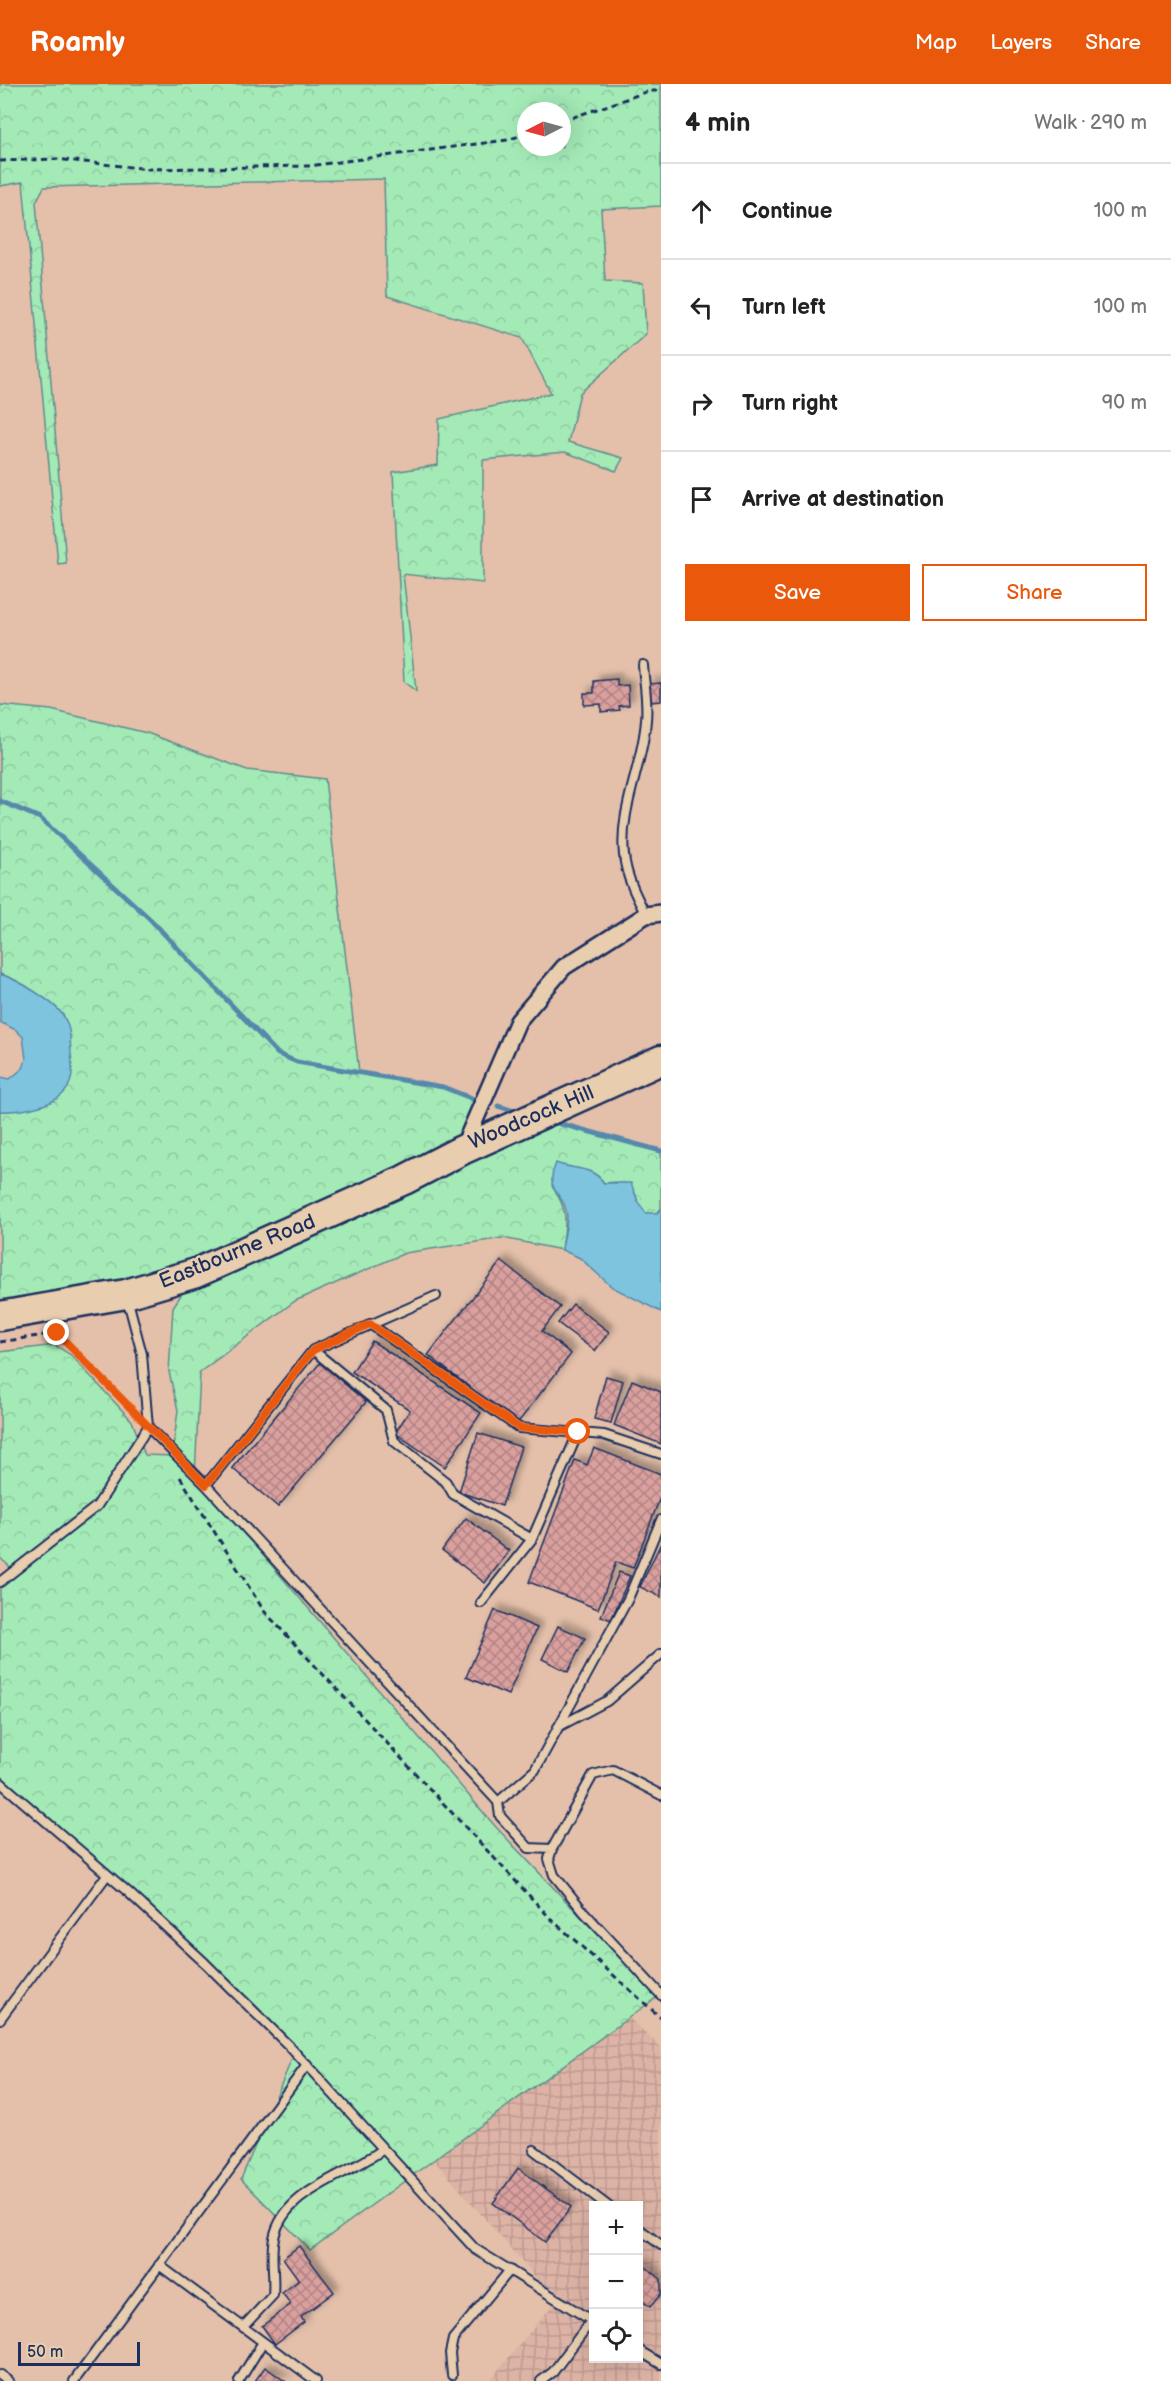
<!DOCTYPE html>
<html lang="en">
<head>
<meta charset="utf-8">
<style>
	:root { --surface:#fff; --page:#f6f6f6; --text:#222; --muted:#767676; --line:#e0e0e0; --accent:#ea580c }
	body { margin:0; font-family:"Balsamiq Sans",sans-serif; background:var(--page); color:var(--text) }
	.controls { position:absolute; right:18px; bottom:18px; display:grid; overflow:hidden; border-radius:0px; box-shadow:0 6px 24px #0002 }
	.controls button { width:54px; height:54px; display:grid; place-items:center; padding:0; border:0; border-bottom:2px solid var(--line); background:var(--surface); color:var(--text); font:30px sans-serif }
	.compass { position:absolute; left:517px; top:18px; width:54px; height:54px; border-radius:50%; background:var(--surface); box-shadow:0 6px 24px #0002; rotate:264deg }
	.scale { position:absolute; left:18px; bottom:15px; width:122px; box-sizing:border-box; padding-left:6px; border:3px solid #1b2f5e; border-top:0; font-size:16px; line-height:21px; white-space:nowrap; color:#1b2f5e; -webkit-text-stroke:4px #e8cdaf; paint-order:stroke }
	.stop { position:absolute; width:18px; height:18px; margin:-14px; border:4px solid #ea580c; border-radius:50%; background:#fff }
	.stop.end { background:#ea580c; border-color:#fff; box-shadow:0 2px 6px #0008 }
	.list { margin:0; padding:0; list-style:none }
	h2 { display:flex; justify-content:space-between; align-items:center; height:78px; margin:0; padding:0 24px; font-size:26px }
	h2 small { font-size:20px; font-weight:400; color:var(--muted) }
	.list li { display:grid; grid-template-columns:39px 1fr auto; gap:18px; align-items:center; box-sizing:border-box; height:96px; padding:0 24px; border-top:2px solid var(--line) }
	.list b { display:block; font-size:22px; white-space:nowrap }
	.list em { font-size:20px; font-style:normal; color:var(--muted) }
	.actions { display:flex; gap:12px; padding:18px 24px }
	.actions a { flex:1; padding:14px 0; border:2px solid var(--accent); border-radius:0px; text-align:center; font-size:21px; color:var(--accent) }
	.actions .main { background:var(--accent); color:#fff }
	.icon { flex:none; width:33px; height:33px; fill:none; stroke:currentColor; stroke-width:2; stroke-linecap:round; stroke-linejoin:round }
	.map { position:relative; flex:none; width:661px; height:2297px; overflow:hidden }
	header { display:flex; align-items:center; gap:36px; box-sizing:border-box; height:84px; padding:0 30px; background:var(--accent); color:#fff }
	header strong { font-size:28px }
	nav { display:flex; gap:33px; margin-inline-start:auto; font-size:21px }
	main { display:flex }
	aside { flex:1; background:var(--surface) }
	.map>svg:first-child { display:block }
	.industrial { fill:url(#industrial-grid); fill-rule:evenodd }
	.forest { fill:url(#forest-crowns); stroke:#608c8a; stroke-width:1.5; fill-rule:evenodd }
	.water { fill:#7ec4df; stroke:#5688ab; stroke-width:1.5 }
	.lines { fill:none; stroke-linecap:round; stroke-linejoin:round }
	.stream { stroke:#5688ab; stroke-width:5 }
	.building { fill:url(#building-cross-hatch); stroke:#1b2f5e; stroke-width:1.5; filter:url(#shadow) }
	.lane-casing { stroke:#1b2f5e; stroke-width:12 }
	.street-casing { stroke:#1b2f5e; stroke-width:20 }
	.highway-casing { stroke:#1b2f5e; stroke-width:33 }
	.path { stroke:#1b2f5e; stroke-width:3; stroke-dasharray:6 4.5; stroke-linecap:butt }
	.lane { stroke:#e8cdaf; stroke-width:8 }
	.street { stroke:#e8cdaf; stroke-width:15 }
	.highway { stroke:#e8cdaf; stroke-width:28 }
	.route { stroke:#ea580c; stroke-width:8 }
	.labels { text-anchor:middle; stroke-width:5; stroke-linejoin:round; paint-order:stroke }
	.street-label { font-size:21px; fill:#1b2f5e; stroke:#e8cdaf }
</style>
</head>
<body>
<header>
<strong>Roamly</strong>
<nav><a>Map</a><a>Layers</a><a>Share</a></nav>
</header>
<main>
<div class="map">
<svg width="661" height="2297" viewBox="0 0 661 2297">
	<defs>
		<pattern id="industrial-grid" width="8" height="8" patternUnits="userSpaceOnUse" patternTransform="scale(1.5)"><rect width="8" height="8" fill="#ddb3a5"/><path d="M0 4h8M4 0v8" fill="none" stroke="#bd9a90"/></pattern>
		<pattern id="forest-crowns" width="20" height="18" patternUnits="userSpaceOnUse" patternTransform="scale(1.5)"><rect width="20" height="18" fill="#a4eab7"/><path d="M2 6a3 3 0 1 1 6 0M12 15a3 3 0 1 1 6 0" fill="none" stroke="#8dc9a0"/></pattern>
		<pattern id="building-cross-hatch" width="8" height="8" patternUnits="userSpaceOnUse" patternTransform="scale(1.5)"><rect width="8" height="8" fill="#daa09e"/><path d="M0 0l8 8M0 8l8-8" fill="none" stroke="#b08384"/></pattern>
		<filter id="shadow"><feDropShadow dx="5.5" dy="-5.5" stdDeviation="3" flood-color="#0004"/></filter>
	</defs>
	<rect width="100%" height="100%" fill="#e4c0aa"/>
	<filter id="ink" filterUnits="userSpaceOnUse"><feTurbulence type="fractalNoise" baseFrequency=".0167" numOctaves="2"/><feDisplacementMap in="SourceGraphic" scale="12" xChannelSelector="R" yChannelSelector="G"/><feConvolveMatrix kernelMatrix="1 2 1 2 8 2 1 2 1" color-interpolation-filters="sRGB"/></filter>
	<g filter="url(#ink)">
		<path class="industrial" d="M629,1934l32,29v334h-172l67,-80 -122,-141zM594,2122h44v152h-44z"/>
		<path class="forest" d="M0,0h661v122l-60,3 4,72 38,2 3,51 -66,59 -12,49 55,16 -7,13 -51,-19 -82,8v123l-80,-9 13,117 -12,-9 -11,-210 45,-7 1,-46 112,-26 -29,-55 -135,-42 -3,-117 -340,8 -8,15 30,361 -8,1 -35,-382 -23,4zM526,27h36v36h-36z
			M0,621l51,5 96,23 100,37 78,9 34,293 84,15 40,15 -21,47 82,-30 117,32v58l-4,4 -11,1 -8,-12 -3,-9 -19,-11 -12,1c-11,-17 -30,-13 -48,-19l-4,22c17,25 14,35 10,64l-59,-12 -98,15 -110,48 -95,71 -5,104 300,350 162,171 -347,253 -69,-71 56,-132 -190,-172 -107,-87v-206l15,-11 -15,-13v-206l55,-7 16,10 61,66 13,34 27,1 6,-46 -9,-38 4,-65 22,-33 -195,42v-205h9l55,-95c-17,-17 -41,-35 -64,-42z"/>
		<path class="water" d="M0,890c16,5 56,28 64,43 7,11 6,24 7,36 1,10 3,22 -2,32 -8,21 -49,27 -69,26v-34l10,2 13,-11 3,-9 -3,-22 -7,-7 -16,-8z
			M556,1079c19,7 36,3 48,20h27l7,19 8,11h11l4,-4v103l-49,-25 -32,-29 -18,-8c1,-10 5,-23 5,-34 -2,-25 -24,-22 -11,-53z"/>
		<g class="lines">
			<path class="stream" d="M0,717l40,17 110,101 128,135 19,8 146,25 30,12
				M498,1022l16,5
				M550,1037l111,30"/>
		</g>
		<path class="building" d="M617,595v7l11,-1 1,20 -10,1 1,4 -19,2v-8l-17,1v-12h10v-12z
			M661,599v18l-10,1 -2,-18z
			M501,1177l59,46 -18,24 29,23 -54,70 -89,-69z
			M573,1220l36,28 -14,19 -37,-28z
			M372,1257l109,72 -36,54 -50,-34 15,-23 -58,-38z
			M320,1279l46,39 -88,105 -46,-39z
			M606,1292l17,5 -12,42 -17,-4z
			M632,1296l29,12v52l-47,-19z
			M478,1349l43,14 -19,59 -43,-14z
			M594,1364l67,26v21l-28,73 -17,-6 -18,47 -69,-27 46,-122 12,5z
			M466,1434l43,33 -24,32 -43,-33z
			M661,1459v54l-21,-10z
			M619,1488l11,4 -19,44 -10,-4z
			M495,1526l42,18 -29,67 -42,-18z
			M558,1542l27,12 -17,34 -26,-13z
			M518,2084l53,39 -26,35 -52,-39z
			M299,2162l35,46 -33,25 3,5 -29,22 -13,-18 29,-22 -9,-11 17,-13 -16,-22z
			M638,2177l23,18v15l-11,13 -12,-9z
			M265,2283l20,14h-30z"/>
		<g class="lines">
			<g class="lane-casing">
				<path id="lane" d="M643,581c1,17 5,37 3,55 -3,45 -27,89 -22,135 2,21 12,41 22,60
					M370,1240l149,104 85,7 57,19
					M313,1266l73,60 8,31 52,41 7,12 79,45 46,-106
					M148,1343l58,58 107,-135 123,-54
					M206,1401l292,317 37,-32 93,-171 33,-79
					M0,1498l97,-76 51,-79 -6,-73 -14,-53
					M481,1519l51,-64
					M558,1643l49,-26 54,-47
					M0,1698l128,110 77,71 84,83 186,203 119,73
					M661,1711l-48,-25 -20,5 -41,74 -3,10 5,16 30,37 77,83
					M498,1718l2,14 29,32 23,1
					M0,1935l107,-144
					M534,2066l74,56
					M638,2144l23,17
					M159,2181l157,116
					M243,2243l30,-32c2,-19 -3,-39 1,-57 10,-49 75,-62 109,-89
					M638,2266l23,14
					M0,2291l8,6
					M452,2291l-2,-22 3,-14 57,-69
					M74,2297l233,-316
					M239,2297l24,-39
					M541,2297l12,-9 38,-51"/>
			</g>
			<g class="street-casing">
				<path id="street" d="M463,1064l55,-127 46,-54 82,-52 15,-2"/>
			</g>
			<g class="highway-casing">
				<path id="highway" d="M0,1232l126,-22 70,-21 208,-93 58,-30 199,-90"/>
			</g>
			<path class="path" d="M562,37l87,-30h12
				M0,77l56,-2 93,10 159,-3 199,-26 19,-6
				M0,1258l57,-9 78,80
				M180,1393l84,134 287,308 110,99"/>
			<use href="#lane" class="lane"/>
			<use href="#street" class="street"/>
			<use href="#highway" class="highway"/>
		</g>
	</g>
	<g class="lines" filter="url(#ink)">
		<path class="route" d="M57,1249l149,152 107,-135 57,-26 149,104 59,4"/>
	</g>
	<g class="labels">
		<g class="street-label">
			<text transform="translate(531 1033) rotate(-23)" y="7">Woodcock Hill</text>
			<text transform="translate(237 1167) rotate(-22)" y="7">Eastbourne Road</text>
		</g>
	</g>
</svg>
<div class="controls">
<button>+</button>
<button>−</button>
<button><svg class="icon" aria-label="locate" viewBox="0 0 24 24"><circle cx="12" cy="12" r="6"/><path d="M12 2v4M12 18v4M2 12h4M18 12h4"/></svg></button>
</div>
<svg class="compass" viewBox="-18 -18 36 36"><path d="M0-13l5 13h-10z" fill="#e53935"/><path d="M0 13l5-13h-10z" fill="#767676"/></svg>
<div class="scale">50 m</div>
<div class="stop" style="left:578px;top:1348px"></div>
<div class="stop end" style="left:57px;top:1249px"></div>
</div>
<aside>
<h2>4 min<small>Walk · 290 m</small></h2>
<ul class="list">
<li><svg class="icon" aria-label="ahead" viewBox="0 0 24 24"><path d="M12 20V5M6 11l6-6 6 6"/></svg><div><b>Continue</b></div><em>100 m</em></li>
<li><svg class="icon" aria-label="left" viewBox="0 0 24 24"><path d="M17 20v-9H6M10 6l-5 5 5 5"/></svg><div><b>Turn left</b></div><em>100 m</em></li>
<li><svg class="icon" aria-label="right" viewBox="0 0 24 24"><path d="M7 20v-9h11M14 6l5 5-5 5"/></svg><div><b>Turn right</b></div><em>90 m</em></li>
<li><svg class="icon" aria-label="arrive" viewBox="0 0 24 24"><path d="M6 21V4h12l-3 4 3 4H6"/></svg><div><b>Arrive at destination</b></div></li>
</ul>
<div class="actions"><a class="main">Save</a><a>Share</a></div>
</aside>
</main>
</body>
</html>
